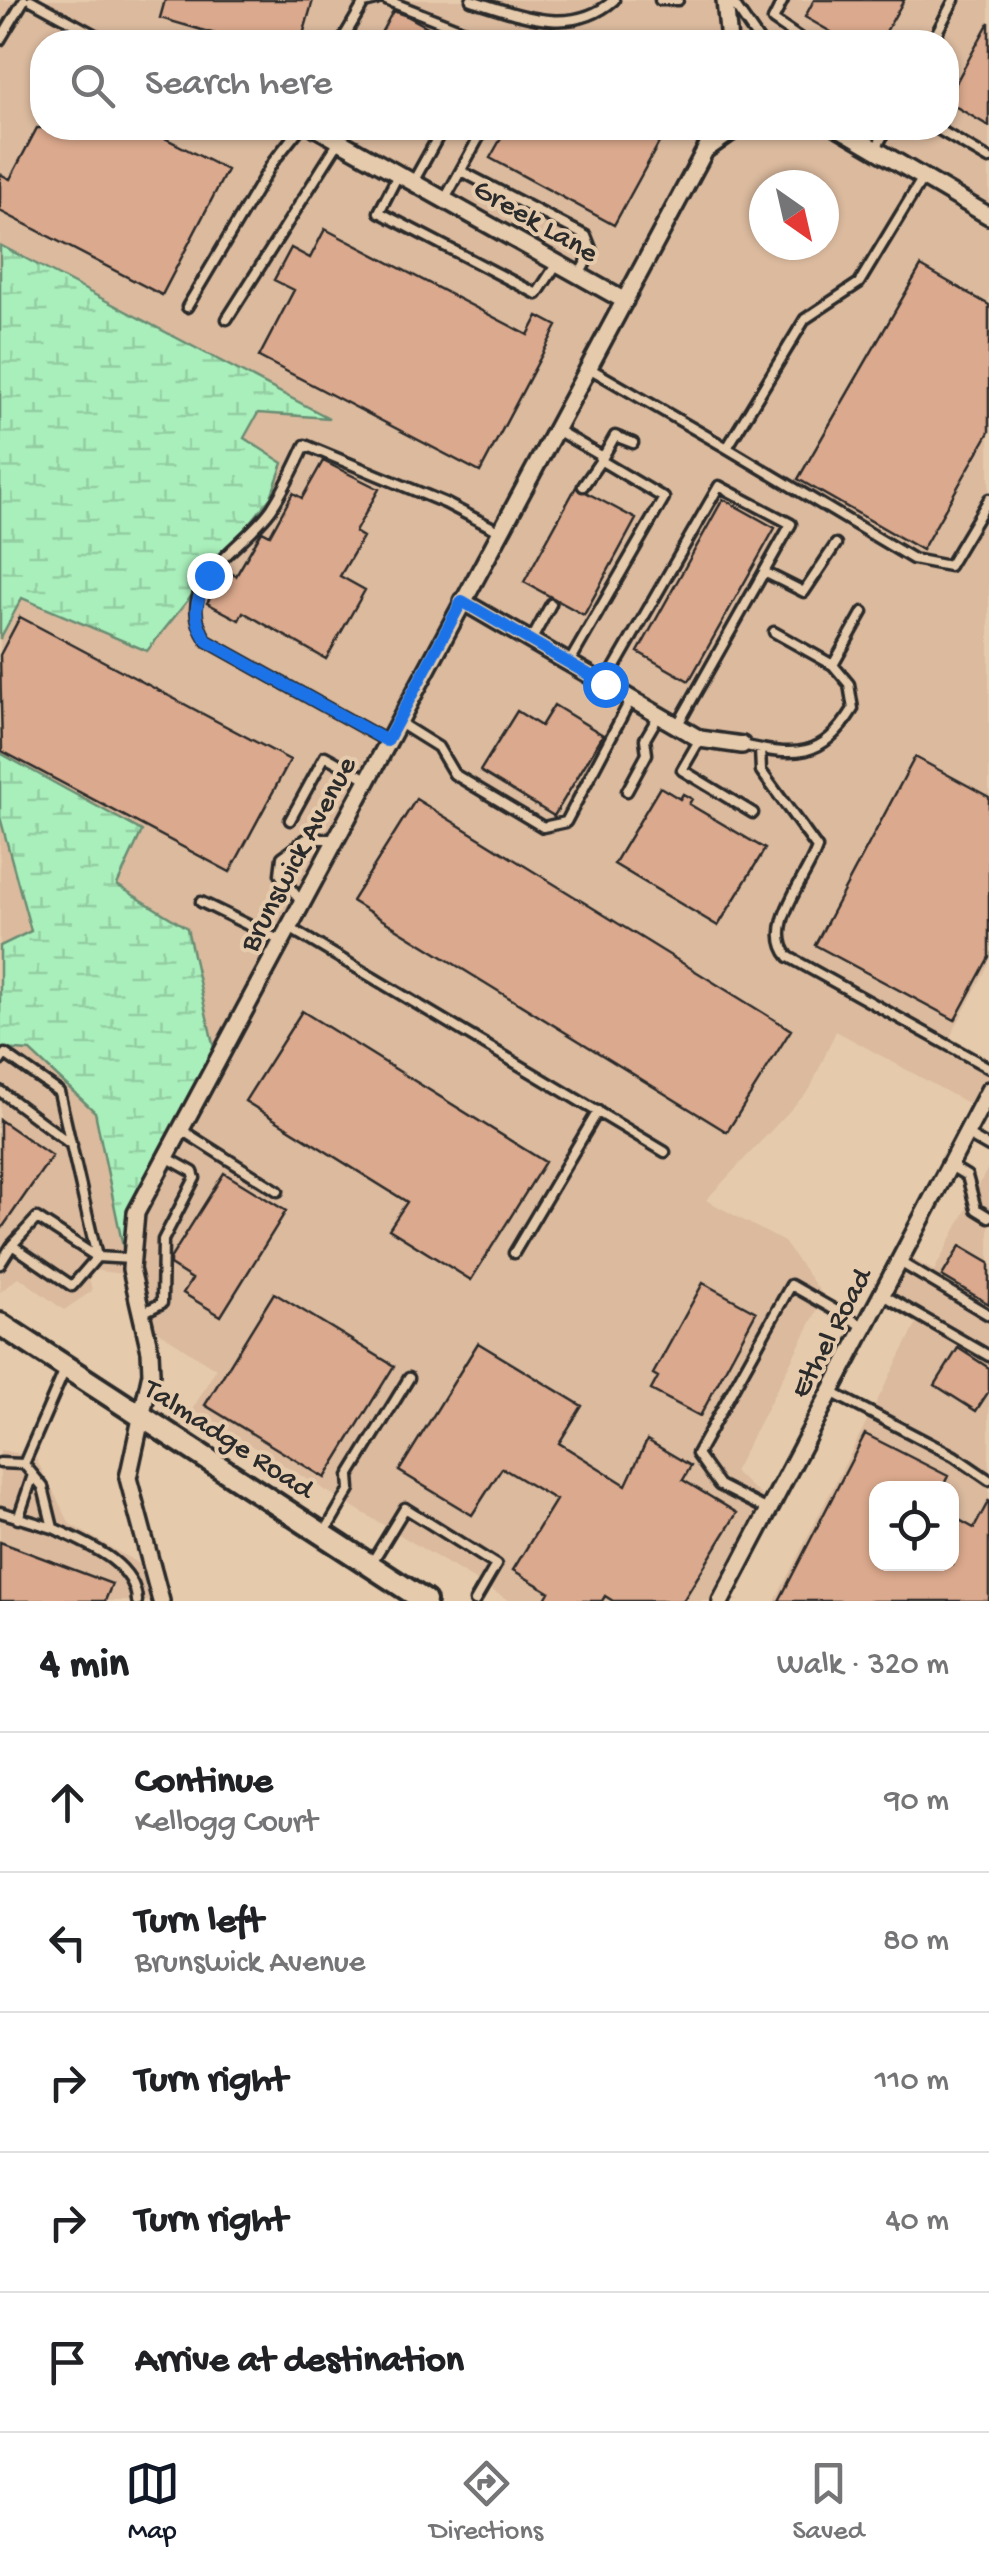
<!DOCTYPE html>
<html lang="en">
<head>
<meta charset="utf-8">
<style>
	:root { --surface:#fff; --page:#f2f2f2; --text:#202124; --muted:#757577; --line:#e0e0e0; --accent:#111827 }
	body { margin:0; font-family:"Gochi Hand",sans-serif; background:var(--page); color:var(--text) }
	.controls { position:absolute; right:30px; bottom:30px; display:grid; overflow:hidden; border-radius:20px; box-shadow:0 2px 8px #0004 }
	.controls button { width:90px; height:90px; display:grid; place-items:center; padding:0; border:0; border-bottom:2px solid var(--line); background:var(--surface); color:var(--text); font:50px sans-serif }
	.compass { position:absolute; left:749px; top:170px; width:90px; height:90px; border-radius:50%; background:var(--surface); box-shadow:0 2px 8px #0004; rotate:146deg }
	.stop { position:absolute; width:30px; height:30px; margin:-22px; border:8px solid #1a73e8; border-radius:50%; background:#fff }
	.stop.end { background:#1a73e8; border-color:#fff; box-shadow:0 2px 10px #0008 }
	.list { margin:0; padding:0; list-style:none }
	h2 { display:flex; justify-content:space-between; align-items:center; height:130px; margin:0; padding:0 40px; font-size:42px }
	h2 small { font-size:32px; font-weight:400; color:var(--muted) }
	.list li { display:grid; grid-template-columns:65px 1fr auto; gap:30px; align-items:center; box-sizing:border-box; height:140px; padding:0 40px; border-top:2px solid var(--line) }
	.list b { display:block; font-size:38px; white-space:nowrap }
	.list p { margin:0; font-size:32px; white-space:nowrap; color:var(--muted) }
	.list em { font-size:32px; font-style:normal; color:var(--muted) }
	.icon { flex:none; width:55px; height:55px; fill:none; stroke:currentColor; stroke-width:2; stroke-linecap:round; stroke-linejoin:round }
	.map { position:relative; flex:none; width:989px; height:1601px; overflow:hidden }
	.search { position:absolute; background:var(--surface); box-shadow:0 2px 8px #0004; left:30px; right:30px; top:30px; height:110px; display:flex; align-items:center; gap:25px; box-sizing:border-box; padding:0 35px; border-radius:40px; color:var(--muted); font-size:38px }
	.sheet { height:830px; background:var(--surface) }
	nav { display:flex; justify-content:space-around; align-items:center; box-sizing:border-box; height:140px; border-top:2px solid var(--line); background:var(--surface); font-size:28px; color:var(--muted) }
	nav a { display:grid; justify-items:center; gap:5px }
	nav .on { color:var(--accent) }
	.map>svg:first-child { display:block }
	.built { fill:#dbba9e; fill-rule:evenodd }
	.wetland { fill:url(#wetland-marsh); stroke:#6a8d73; stroke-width:2.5 }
	.building { fill:#dba98d; stroke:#2b2b2b; stroke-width:2.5 }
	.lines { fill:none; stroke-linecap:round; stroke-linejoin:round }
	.service-casing { stroke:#2b2b2b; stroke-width:15 }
	.minor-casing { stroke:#2b2b2b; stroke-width:22 }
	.tertiary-casing { stroke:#2b2b2b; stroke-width:28 }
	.service { stroke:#e5caac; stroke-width:8 }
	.minor { stroke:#e5caac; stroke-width:15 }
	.tertiary { stroke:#e5caac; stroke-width:20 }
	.route { stroke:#1a73e8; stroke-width:12 }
	.labels { text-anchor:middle; stroke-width:8; stroke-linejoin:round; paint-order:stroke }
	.street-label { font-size:30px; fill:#2b2b2b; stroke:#e5caac }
</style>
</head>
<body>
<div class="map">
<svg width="989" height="1601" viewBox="0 0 989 1601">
	<defs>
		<pattern id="wetland-marsh" width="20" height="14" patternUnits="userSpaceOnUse" patternTransform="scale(2.5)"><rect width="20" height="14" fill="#a9efbb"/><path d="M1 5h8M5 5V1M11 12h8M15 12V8" fill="none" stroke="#92cda1"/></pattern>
	</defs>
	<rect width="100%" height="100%" fill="#e5caac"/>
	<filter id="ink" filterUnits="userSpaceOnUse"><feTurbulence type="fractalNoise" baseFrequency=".01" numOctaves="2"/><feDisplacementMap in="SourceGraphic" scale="20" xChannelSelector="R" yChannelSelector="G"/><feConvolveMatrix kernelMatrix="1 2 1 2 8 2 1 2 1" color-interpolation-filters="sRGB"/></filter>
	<g filter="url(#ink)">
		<path class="built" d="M0,0h989v964l-39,73 39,22v16l-16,31 -137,-75 -26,58 -104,111 78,42 40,55 -90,175 31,27 -47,89 21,13h-229l-318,-191 24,-41 -77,-50 -9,-44 -43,-6 5,22 -28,19 -45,-33 -19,15zM42,42h904v86h-904zM764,185h60v60h-60z
			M989,1166v435h-214l144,-282 -43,-25 22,-43 36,20zM876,1489h76v75h-76z
			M0,1450l35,7 35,67 90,52 4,25h-164z"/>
		<path class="wetland" d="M0,245l329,173 -71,-5 -14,25 39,25 -12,34 -124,154 -125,-53 -22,41z
			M0,753l142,78 -25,54 70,43 28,125 -92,194 -28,-135 -65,-61 -30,-2v-103l31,-15 -31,-114z"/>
		<path class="building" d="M165,0h148l-12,42h-58l-83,-24z
			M814,0h90l-24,42h-54l5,-10 -26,-15z
			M393,11l14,5 48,26h-79z
			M989,22v104l-43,-25z
			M37,128h108l82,42 -65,125 -162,-84v-37l10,5z
			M507,128h128l25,13 -46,84 -124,-67z
			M325,229l203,106 10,-19 19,10 -77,146 -221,-115 35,-67 -20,-10 17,-32 19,10z
			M921,266l68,39v127l-67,118 -124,-71z
			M323,461l56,28 -24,43 8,5 -23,39 25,14 -39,69 -83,-47 -4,8 -32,-17 19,-33 10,6 26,-45 8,4 23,-42 9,5z
			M576,487l60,32 -52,96 -60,-33z
			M723,499l52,29 -86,153 -51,-29z
			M20,617l270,143 -60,112 -228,-121 -2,-96z
			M554,705l49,30 -49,81 -74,-45 37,-60 24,15z
			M915,757l74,40v160l-34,63 -140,-75z
			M660,787l20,12 3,-5 9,5 -3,5 76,45 -47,77 -104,-62z
			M416,799l375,231 -64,102 -375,-231z
			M302,1011l243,151 -74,118 -82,-51 18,-27 -162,-101z
			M0,1120l52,36 -52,75z
			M224,1173l62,38 -65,105 -38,-23 9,-14 -22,-14v-6z
			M960,1246l29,17v41l-47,-28z
			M703,1283l53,29 -56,104 -49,-26 7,-13 -5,-3z
			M274,1293l120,73 -69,112 -120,-73z
			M478,1343l104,63 -23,37 67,42 21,-45 44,26 -8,14 54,33 -54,88h-70l-8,-5 -3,5h-58l5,-9 -36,-22 43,-70 -54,-32 -30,47 -73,-44z
			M958,1348l31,20v23l-13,20 -41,-26z
			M865,1434l83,42 -6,12h-66v76h76v-48l22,12 15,-28v101h-210z
			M0,1542l112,42 -7,17h-105z"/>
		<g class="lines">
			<g class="service-casing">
				<path id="service" d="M31,0l77,42
					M386,0l81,32 13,10
					M471,0c46,14 100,38 143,0
					M660,0h18
					M731,0l29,42
					M783,0l-10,20 32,22
					M0,40l24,-40
					M341,42l23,-39 12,-3
					M932,42l22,-42
					M936,128l53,31
					M875,150l12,-22
					M710,151l33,-23
					M461,171l125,65 6,15 -13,24
					M399,173l-20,39 158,82 21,-32
					M922,179l-63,104 -54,36 -78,129 186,111 36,7 40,-67
					M413,182l30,-54
					M445,199l39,-71
					M187,307l86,-145 27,-34
					M227,319l113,-179
					M589,368l138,80
					M555,429l48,28 -20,29
					M603,457l12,-21 18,7
					M764,572l40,20 32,-48
					M774,632l59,33
					M531,641l20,-37
					M569,663l95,-165 -64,-38
					M605,684l114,-198 72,38 -114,202
					M398,722l40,25 16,27 89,53 23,-5 65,-123
					M700,739l-18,31 71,43
					M387,741l-180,-100c-39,-59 37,-92 65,-133 13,-20 23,-41 33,-63l140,58 54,28
					M742,745c53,12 80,14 111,-36l-4,-25 -16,-19 30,-53
					M760,749l1,22 56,77c-11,32 -54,79 -28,109l200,111
					M627,791l20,-37 -2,-15 14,-24
					M290,820l35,-64 42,23
					M201,902l80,39
					M301,902l-21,-28 2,-17 24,-18h29
					M288,927l377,225
					M0,1061l5,-7 54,38 38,165
					M0,1091l72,54
					M180,1129l98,62
					M966,1134l23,13
					M949,1165l18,11 9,33 13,8
					M514,1253l84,-142
					M97,1257l-60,-39 -25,27 60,41 25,-29 34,2
					M898,1261l91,54
					M0,1264l12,-19
					M880,1293l109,63
					M142,1313l20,-10 1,-63 32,-62 -2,-6 -27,-15
					M829,1391l125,65 35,24
					M0,1463l24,1 19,23 10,41 -53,-16
					M24,1464l42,-97
					M768,1510l-49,-25 -22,-31 94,-169 72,41
					M18,1519l15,-44
					M53,1528c31,15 82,33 84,73
					M323,1535l27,-46 -1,-13 60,-98
					M371,1564l34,-56 91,57 -21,36"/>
			</g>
			<g class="minor-casing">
				<path id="minor" d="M725,0l4,42
					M316,128l309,173
					M839,128l150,88
					M462,601l238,138 42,6
					M161,1601l-33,-123 23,-105 -1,-22 -19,-82 5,-56 581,-1085
					M721,1601l268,-511"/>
			</g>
			<g class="tertiary-casing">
				<path id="tertiary" d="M0,1324l425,277"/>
			</g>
			<use href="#service" class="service"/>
			<use href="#minor" class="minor"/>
			<use href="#tertiary" class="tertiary"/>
		</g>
	</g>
	<g class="lines" filter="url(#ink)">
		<path class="route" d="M209,575c-13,27 -19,40 -2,66l180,100 75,-140 143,83"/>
	</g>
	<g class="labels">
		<g class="street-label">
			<text transform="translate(537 219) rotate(30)" y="10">Greek Lane</text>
			<text transform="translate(296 853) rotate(-62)" y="10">Brunswick Avenue</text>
			<text transform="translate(829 1332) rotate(-62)" y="10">Ethel Road</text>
			<text transform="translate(230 1437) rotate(33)" y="10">Talmadge Road</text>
		</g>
	</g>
</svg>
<div class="controls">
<button><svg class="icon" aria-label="locate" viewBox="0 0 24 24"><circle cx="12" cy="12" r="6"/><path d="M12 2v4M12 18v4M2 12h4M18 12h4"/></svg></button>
</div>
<svg class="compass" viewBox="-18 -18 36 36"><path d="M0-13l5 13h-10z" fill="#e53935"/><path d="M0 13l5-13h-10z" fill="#757577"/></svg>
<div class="stop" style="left:605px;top:684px"></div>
<div class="stop end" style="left:209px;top:575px"></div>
<div class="search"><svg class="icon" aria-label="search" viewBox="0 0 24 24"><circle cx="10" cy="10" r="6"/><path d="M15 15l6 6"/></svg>Search here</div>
</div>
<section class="sheet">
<h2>4 min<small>Walk · 320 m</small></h2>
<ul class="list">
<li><svg class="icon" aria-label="ahead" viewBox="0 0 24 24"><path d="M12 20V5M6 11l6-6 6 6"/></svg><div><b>Continue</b><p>Kellogg Court</p></div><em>90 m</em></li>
<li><svg class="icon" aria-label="left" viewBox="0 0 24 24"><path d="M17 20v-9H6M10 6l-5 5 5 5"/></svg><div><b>Turn left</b><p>Brunswick Avenue</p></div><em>80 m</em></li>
<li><svg class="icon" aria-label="right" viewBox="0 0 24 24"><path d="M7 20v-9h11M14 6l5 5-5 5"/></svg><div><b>Turn right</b></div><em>110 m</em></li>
<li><svg class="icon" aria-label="right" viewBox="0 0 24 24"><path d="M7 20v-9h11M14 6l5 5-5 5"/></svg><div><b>Turn right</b></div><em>40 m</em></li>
<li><svg class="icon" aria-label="arrive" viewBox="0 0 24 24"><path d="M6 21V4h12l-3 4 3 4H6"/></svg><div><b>Arrive at destination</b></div></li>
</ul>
</section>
<nav>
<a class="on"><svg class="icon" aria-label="map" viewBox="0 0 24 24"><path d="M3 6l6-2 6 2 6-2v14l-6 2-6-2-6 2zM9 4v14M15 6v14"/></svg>Map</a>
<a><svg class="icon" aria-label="directions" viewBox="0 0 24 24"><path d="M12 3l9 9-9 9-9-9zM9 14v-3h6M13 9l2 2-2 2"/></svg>Directions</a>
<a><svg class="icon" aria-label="saved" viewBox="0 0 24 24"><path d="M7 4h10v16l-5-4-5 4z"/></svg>Saved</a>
</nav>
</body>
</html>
